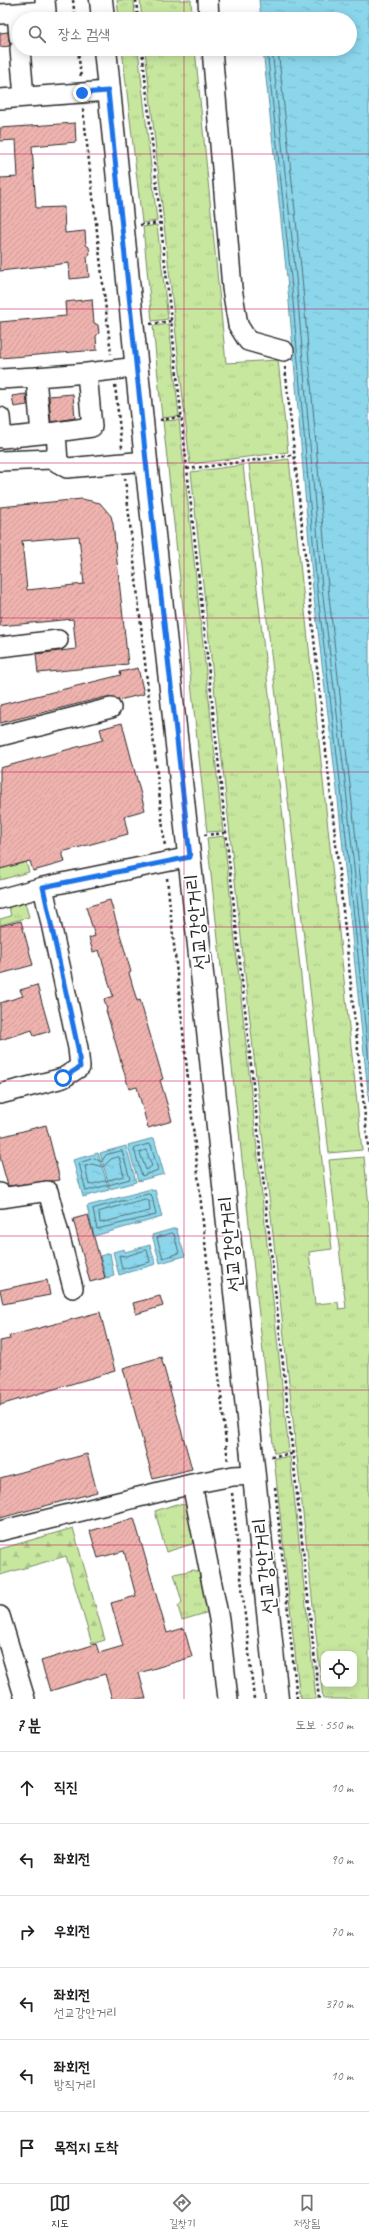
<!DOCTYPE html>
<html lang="ko">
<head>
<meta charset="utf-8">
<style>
	:root { --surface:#fff; --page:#f6f6f6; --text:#202124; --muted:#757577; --line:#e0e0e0; --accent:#2b2b2b }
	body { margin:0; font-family:Caveat,"Poor Story",sans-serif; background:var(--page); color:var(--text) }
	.controls { position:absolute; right:12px; bottom:12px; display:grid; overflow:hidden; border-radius:8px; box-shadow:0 2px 10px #0003 }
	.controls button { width:36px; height:36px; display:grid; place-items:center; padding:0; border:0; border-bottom:1px solid var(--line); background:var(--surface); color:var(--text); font:20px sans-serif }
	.stop { position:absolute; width:12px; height:12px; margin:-9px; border:3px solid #1a73e8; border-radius:50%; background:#fff }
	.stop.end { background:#1a73e8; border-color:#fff; box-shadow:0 1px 4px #0008 }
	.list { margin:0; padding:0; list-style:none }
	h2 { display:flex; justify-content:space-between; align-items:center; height:52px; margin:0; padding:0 16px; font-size:17px }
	h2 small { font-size:13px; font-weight:400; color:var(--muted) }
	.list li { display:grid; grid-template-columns:26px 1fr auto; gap:12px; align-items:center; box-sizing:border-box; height:72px; padding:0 16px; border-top:1px solid var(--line) }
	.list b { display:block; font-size:15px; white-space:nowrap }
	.list p { margin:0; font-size:13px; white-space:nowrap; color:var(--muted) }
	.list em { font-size:13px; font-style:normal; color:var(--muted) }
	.icon { flex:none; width:22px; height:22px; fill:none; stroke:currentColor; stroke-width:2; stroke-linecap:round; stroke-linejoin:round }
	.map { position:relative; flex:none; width:369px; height:1699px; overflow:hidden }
	.search { position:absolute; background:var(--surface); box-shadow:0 2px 10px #0003; left:12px; right:12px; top:12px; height:44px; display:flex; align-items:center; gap:10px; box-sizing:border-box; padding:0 14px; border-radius:22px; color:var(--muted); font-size:15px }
	.sheet { height:484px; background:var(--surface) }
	nav { display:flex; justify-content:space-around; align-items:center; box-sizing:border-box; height:56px; border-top:1px solid var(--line); background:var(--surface); font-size:11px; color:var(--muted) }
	nav a { display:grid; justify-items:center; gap:2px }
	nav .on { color:var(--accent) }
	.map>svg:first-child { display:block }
	.grass { fill:url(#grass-tufts); stroke:#798965; fill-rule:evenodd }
	.forest { fill:url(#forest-firs); stroke:#798965 }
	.water { fill:url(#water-ripples); stroke:#65929e }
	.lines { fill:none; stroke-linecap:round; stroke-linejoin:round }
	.shore { stroke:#516f78; stroke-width:1 }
	.building { fill:url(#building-hatch); stroke:#2b2b2b; fill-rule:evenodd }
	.minor-casing { stroke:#2b2b2b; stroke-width:22 }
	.major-casing { stroke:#2b2b2b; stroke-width:25 }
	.path { stroke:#2b2b2b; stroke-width:2.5; stroke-dasharray:3 3; stroke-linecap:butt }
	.minor { stroke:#fff; stroke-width:19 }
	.major { stroke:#fff; stroke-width:22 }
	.route { stroke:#1a73e8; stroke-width:5 }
	.grid { fill:none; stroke:#c2185b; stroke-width:1; stroke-opacity:0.55 }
	.labels { text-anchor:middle; stroke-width:3.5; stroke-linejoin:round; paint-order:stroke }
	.street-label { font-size:20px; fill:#2b2b2b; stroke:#fff }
</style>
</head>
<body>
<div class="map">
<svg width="369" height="1699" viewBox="0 0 369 1699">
	<defs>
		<pattern id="grass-tufts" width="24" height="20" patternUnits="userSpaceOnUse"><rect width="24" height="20" fill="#c7e79f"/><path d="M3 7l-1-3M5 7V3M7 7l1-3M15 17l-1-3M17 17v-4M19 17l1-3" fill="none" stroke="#abc689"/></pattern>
		<pattern id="forest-firs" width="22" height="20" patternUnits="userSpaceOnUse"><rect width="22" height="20" fill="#c7e79f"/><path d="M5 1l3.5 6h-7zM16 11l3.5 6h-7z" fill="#abc689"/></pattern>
		<pattern id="water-ripples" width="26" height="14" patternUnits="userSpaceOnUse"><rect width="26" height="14" fill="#8bd6eb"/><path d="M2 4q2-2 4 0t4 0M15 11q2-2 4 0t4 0" fill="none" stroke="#78b8ca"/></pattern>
		<pattern id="building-hatch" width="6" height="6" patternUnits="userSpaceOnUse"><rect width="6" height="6" fill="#efb3af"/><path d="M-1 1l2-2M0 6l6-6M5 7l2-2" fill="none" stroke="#cd9a97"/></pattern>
	</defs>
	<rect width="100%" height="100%" fill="#fff"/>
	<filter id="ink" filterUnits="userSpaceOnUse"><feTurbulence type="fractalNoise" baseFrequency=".025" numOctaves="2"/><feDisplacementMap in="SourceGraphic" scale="8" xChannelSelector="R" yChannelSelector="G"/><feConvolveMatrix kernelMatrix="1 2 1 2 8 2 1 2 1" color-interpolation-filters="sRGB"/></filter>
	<g filter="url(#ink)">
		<path class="grass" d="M117,0h17l1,19h-16z
			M140,0h51l1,19h-50z
			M122,49h16l19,172 -15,2z
			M145,49h50l31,314 52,-3 10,92 -98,12z
			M157,225l11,94 -16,2 -9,-94z
			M169,324l10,92 -17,2 -9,-92z
			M179,420l44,411 -16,1 -44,-411z
			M289,459l73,691 -33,3 -80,-689z
			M243,465l89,784 -23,3 6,52 23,-2 1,7 7,-1 -17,-148 35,-3 5,49v493h-46l-132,-1227zM324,1654h30v30h-30z
			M224,836l65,616 -15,1 -67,-615z
			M26,862l3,10 -29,8v-11z
			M25,903l4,14 -29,8v-6l11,-3 -2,-9z
			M290,1457l26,242h-16l-26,-241z
			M176,1504l9,1 2,4 6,30 -1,5 -26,8 -11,-41z
			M194,1570l5,2 10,40 -27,8 -4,-13 4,-5 -8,-28z"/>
		<path class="forest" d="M73,1528l32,112 -13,4 -26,-88 -66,19v-26z"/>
		<path class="water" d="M259,0h110v1102l-32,-312 -24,-201 -26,-311 -24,-229h87v-30h-89z
			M154,1138l10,36 -26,7 -10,-36z
			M126,1146l10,36 -26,7 -10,-36z
			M98,1153l11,37 -26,7 -10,-37z
			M151,1189l1,2 3,-1 7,27 -68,19 -7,-30z
			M176,1228l9,28 -25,7 -8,-28z
			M150,1245l6,19 -37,11 -6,-23 11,-3 1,3z
			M110,1253l4,23 -8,2 -6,-22z"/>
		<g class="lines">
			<path class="shore" d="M267,49l24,229 26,310 24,201 28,274
				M272,49l24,228 26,311 24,201 23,226
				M278,49l24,228 26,310 41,369
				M149,1144l2,1 7,25 -16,6 -8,-27z
				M146,1150l6,16 -6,4 -6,-17z
				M122,1151l8,28 -44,12 -7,-28 15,-5 7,4 5,-7z
				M119,1157l5,19 -35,9 -4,-19 7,-2 11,3 8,-8z
				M149,1194l3,2 4,19 -59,14 -4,-20z
				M146,1199l3,2 1,10 -50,12 -1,-11z
				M172,1233l2,1 5,19 -16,5 -6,-20z
				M147,1250l3,12 -28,7 -3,-14 7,1z"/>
		</g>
		<path class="building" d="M8,32l2,14 -10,1v-14z
			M75,123l1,19 -44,4 4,62 28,-1 1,26 20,-2 1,14 3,2 1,8 -3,2 2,20 -19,2 -1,-16 -69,8v-93l18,-1 -2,-37 -16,1v-13z
			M92,299l2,24 4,2 1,8 -3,3 1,14 -97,8v-36l66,-6 -1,-14z
			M26,394l1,11 -13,2 -2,-11z
			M73,394l2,24 -24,4 -2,-26z
			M82,499l18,4 11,13 2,8 15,140 -90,9 -2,-19 40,-5 -3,-30 -73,7v-119zM79,536l5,48 -57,6 -5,-49z
			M138,668l6,26 -25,6 -5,-3h-8l-106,26v-18l121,-30 -1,-3z
			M122,723l23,87 -21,6 4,18 -66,18 3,10 -32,9 -3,-10 -30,8v-101l103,-28 -3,-11z
			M110,900l21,72 -2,1 8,28 3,-1 23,79 -3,1 12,41 -24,7 -11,-41 -8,2 -23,-79 1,-1 -3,-10 9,-3 -14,-46 -6,2 -4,-14 6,-2 -9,-29z
			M21,921l12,44 -33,9v-48z
			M37,985l13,46 -16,5 -2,-6 -32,10v-37l23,-7 -3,-6z
			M46,1125l14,55 -52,6 -8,-29v-20z
			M88,1215l17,63 -15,4 -17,-63z
			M47,1280l3,15 -47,9 -3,-14z
			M160,1296l3,10 -27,8 -3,-11z
			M100,1312l15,59 -115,34v-64l10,-2 -1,-3z
			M161,1357l31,112 -39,10 -30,-111z
			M87,1454l10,38 -97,26v-40z
			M134,1518l33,115 17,-5 8,29 -53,16 7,26h-34l-7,-25 -55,17 -9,-30 55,-17 3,9 24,-7 -12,-43 25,-7 -12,-45 -26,7 -8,-27z"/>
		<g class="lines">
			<g class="minor-casing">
				<path id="minor" d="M208,0l1,19
					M0,14l17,-1
					M19,37l-2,-24 29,-2 -1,-11
					M20,49l4,48
					M212,49l20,239 6,37 10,16 36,10
					M0,99l108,-8
					M0,379l36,-2
					M0,417l2,21 39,-4
					M56,432l-15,2 -5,-57 51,-4
					M0,461l52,-2 15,9 79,-7
					M58,463l-2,-31 36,-5 -5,-54 51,-6
					M0,647l58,-7
					M0,736l111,-28
					M0,899l43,-12 147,-30
					M0,1094l63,-16 17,-11 -2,-19 -35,-161
					M0,1193l1,5 47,-7 25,97
					M192,1484l27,135 9,80
					M0,1531l192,-47 41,-8 22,-1
					M0,1616l25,83"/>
			</g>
			<g class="major-casing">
				<path id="major" d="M101,0l2,19
					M105,49l41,412 59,540 72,698"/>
			</g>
			<path class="path" d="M73,0l2,19
				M136,0l2,19
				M78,49l3,29
				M142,49l177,1650
				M83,109l28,245
				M140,225l20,-2
				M150,324l21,-3
				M285,367l84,787
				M115,385l7,63
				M160,420l21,-3
				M187,469l107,-14
				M125,478l40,369
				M204,835l22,-2
				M167,878l61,584
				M271,1456l22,-2
				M275,1487l22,212
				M232,1493l22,206"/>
			<use href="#minor" class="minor"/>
			<use href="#major" class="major"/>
		</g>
	</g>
	<g class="lines" filter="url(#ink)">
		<path class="route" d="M63,1078l17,-11 -2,-19 -35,-161 147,-30 -44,-396 -38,-370 -26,2"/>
	</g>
	<path class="grid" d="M184,0v19M184,49v1650M0,154h369M0,309h369M0,463h369M0,618h369M0,772h369M0,927h369M0,1081h369M0,1236h369M0,1390h369M0,1545h369"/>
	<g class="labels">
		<g class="street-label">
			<text transform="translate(196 922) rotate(-96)" y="7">선교강안거리</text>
			<text transform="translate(230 1244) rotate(-96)" y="7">선교강안거리</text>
			<text transform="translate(264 1566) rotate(-96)" y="7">선교강안거리</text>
		</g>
	</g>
</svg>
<div class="controls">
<button><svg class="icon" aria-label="locate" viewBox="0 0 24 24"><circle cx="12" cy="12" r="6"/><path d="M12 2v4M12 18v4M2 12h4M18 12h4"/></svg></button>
</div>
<div class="stop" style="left:63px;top:1078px"></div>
<div class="stop end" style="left:82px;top:93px"></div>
<div class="search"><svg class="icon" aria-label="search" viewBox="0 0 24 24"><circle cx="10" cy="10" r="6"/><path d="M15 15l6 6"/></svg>장소 검색</div>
</div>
<section class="sheet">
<h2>7 분<small>도보 · 550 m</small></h2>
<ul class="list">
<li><svg class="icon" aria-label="ahead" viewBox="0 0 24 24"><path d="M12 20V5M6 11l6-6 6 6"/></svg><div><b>직진</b></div><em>10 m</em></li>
<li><svg class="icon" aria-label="left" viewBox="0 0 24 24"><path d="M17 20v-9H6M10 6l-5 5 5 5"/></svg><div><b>좌회전</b></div><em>90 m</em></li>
<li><svg class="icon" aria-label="right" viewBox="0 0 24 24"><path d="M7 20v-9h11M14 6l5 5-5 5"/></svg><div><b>우회전</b></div><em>70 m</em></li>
<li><svg class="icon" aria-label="left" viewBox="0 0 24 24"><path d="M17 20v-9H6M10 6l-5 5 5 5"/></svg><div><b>좌회전</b><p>선교강안거리</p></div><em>370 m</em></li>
<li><svg class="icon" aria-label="left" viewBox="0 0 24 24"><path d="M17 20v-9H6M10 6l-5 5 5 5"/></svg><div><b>좌회전</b><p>방직거리</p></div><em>10 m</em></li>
<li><svg class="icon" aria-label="arrive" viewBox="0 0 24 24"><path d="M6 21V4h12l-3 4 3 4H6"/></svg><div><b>목적지 도착</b></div></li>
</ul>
</section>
<nav>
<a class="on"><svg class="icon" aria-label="map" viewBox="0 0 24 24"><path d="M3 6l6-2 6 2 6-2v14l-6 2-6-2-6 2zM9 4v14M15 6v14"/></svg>지도</a>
<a><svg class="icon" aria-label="directions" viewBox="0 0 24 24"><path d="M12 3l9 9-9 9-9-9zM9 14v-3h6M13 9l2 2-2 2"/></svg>길찾기</a>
<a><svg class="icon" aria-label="saved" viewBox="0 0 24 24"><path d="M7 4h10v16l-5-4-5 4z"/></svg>저장됨</a>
</nav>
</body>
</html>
